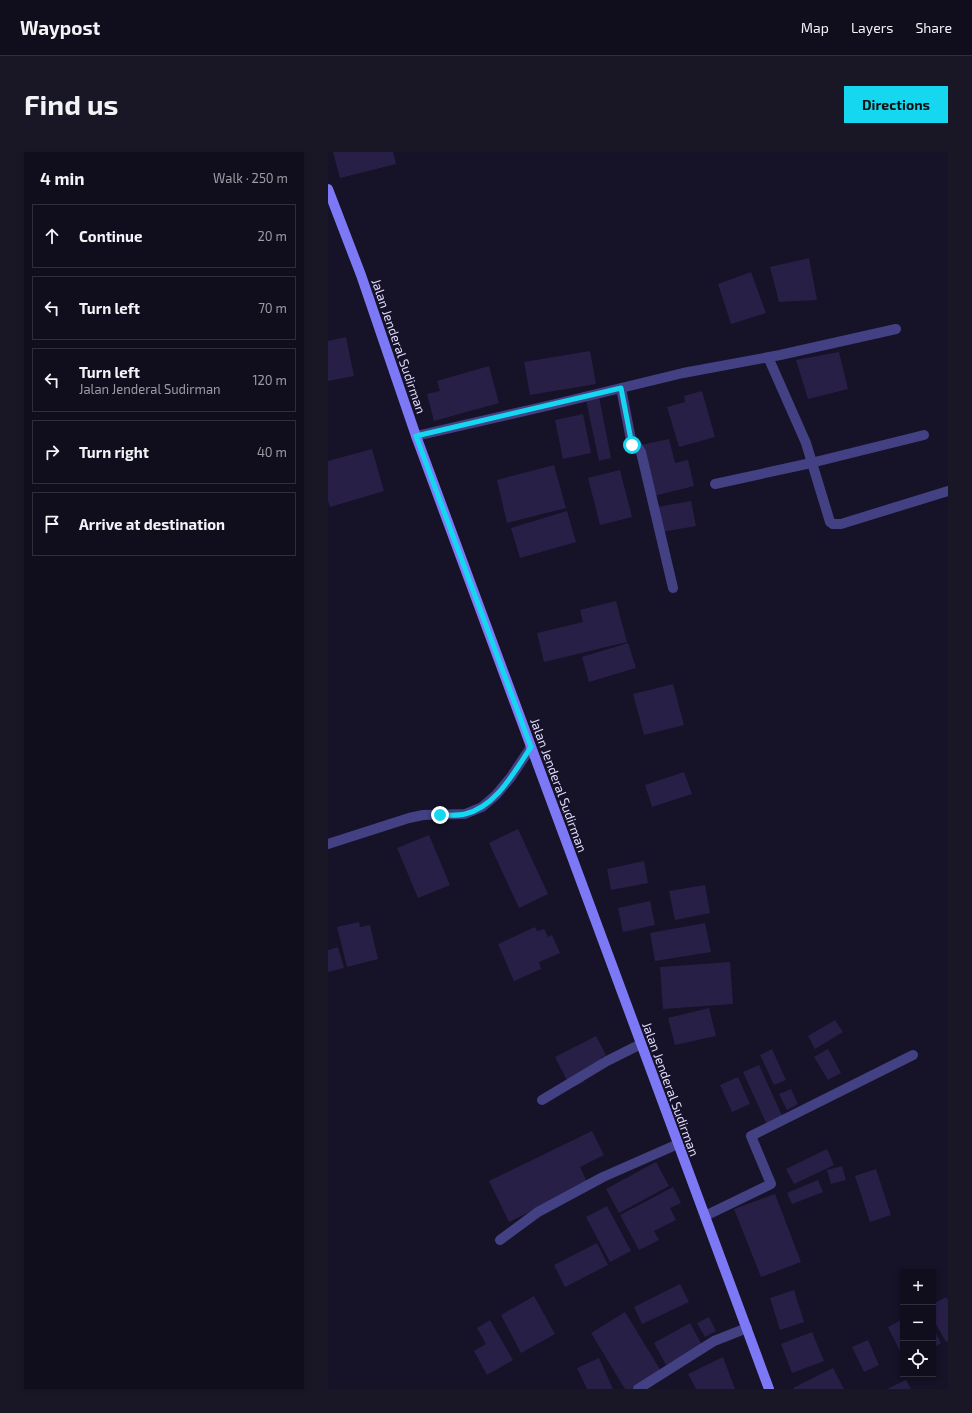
<!DOCTYPE html>
<html lang="en">
<head>
<meta charset="utf-8">
<style>
	:root { --surface:#100e1d; --page:#191726; --text:#f1f3f6; --muted:#9c9ca4; --line:#302e3b; --accent:#15d7ef }
	body { margin:0; font-family:"Exo 2",sans-serif; background:var(--page); color:var(--text) }
	.controls { position:absolute; right:12px; bottom:12px; display:grid; overflow:hidden; border-radius:0px; box-shadow:0 2px 6px #0003 }
	.controls button { width:36px; height:36px; display:grid; place-items:center; padding:0; border:0; border-bottom:1px solid var(--line); background:var(--surface); color:var(--text); font:20px sans-serif }
	.stop { position:absolute; width:12px; height:12px; margin:-9px; border:3px solid #15d7ef; border-radius:50%; background:#fff }
	.stop.end { background:#15d7ef; border-color:#fff; box-shadow:0 1px 4px #0008 }
	.list { margin:0; padding:0; list-style:none }
	h2 { display:flex; justify-content:space-between; align-items:center; height:52px; margin:0; padding:0 16px; font-size:17px }
	h2 small { font-size:13px; font-weight:400; color:var(--muted) }
	.list li { display:grid; grid-template-columns:26px 1fr auto; gap:12px; align-items:center; box-sizing:border-box; height:64px; margin:0 8px 8px; padding:0 8px; border:1px solid var(--line); border-radius:0px }
	.list b { display:block; font-size:15px; white-space:nowrap }
	.list p { margin:0; font-size:13px; white-space:nowrap; color:var(--muted) }
	.list em { font-size:13px; font-style:normal; color:var(--muted) }
	.icon { flex:none; width:22px; height:22px; fill:none; stroke:currentColor; stroke-width:2; stroke-linecap:round; stroke-linejoin:round }
	.map { position:relative; flex:none; width:620px; height:1237px; overflow:hidden; border-radius:0px }
	header { display:flex; align-items:center; gap:24px; box-sizing:border-box; height:56px; padding:0 20px; background:var(--surface); border-bottom:1px solid var(--line) }
	header strong { font-size:19px }
	nav { display:flex; gap:22px; margin-inline-start:auto; font-size:14px }
	.intro { display:flex; align-items:center; justify-content:space-between; box-sizing:border-box; height:96px; padding:0 24px }
	h1 { margin:0; font-size:28px }
	.button { padding:10px 18px; border-radius:0px; background:var(--accent); color:#111; font-size:14px; font-weight:700 }
	main { display:flex; gap:24px; padding:0 24px }
	aside { flex:1; background:var(--surface); border-radius:0px; box-shadow:0 2px 6px #0003 }
	.map>svg:first-child { display:block }
	.building { fill:#281f47 }
	.lines { fill:none; stroke-linecap:round; stroke-linejoin:round }
	.lane { stroke:#434083; stroke-width:10 }
	.street { stroke:#434083; stroke-width:10 }
	.secondary { stroke:#7d79f6; stroke-width:10 }
	.route { stroke:#15d7ef; stroke-width:5 }
	.labels { text-anchor:middle; stroke-width:3.5; stroke-linejoin:round; paint-order:stroke }
	.street-label { font-size:13px; fill:#dfdbfc; stroke:#161227 }
</style>
</head>
<body>
<header>
<strong>Waypost</strong>
<nav><a>Map</a><a>Layers</a><a>Share</a></nav>
</header>
<div class="intro"><h1>Find us</h1><a class="button">Directions</a></div>
<main>
<aside>
<h2>4 min<small>Walk · 250 m</small></h2>
<ul class="list">
<li><svg class="icon" aria-label="ahead" viewBox="0 0 24 24"><path d="M12 20V5M6 11l6-6 6 6"/></svg><div><b>Continue</b></div><em>20 m</em></li>
<li><svg class="icon" aria-label="left" viewBox="0 0 24 24"><path d="M17 20v-9H6M10 6l-5 5 5 5"/></svg><div><b>Turn left</b></div><em>70 m</em></li>
<li><svg class="icon" aria-label="left" viewBox="0 0 24 24"><path d="M17 20v-9H6M10 6l-5 5 5 5"/></svg><div><b>Turn left</b><p>Jalan Jenderal Sudirman</p></div><em>120 m</em></li>
<li><svg class="icon" aria-label="right" viewBox="0 0 24 24"><path d="M7 20v-9h11M14 6l5 5-5 5"/></svg><div><b>Turn right</b></div><em>40 m</em></li>
<li><svg class="icon" aria-label="arrive" viewBox="0 0 24 24"><path d="M6 21V4h12l-3 4 3 4H6"/></svg><div><b>Arrive at destination</b></div></li>
</ul>
</aside>
<div class="map">
<svg width="620" height="1237" viewBox="0 0 620 1237">
	<rect width="100%" height="100%" fill="#161227"/>
	<path class="building" d="M5,0h60l3,12 -56,14z
		M481,106l8,42 -38,2 -9,-35z
		M423,120l15,41 -35,11 -13,-40z
		M18,185l8,39 -26,5v-40z
		M262,199l6,33 -66,11 -6,-33z
		M511,200l9,37 -40,10 -12,-39z
		M161,214l10,37 -65,18 -7,-27 13,-3 -3,-10z
		M374,239l13,46 -36,10 -12,-40 18,-5 -1,-6z
		M271,245l12,61 -12,3 -13,-61z
		M255,262l8,39 -28,6 -8,-39z
		M341,287l6,24 13,-3 6,26 -40,10 -13,-51z
		M44,297l12,42 -54,16 -2,-6v-40z
		M226,313l12,43 -59,15 -10,-43z
		M292,318l12,47 -32,8 -12,-47z
		M363,349l5,25 -34,6 -5,-25z
		M239,359l9,31 -56,16 -9,-30z
		M288,449l11,41 -83,20 -7,-29 46,-11 -3,-12z
		M300,491l8,25 -47,14 -7,-25z
		M345,532l11,41 -40,10 -11,-41z
		M356,620l8,22 -40,13 -7,-22z
		M190,677l30,65 -29,14 -30,-65z
		M101,683l21,50 -32,13 -21,-50z
		M316,709l4,22 -37,7 -4,-21z
		M377,733l5,28 -35,7 -6,-29z
		M322,749l5,24 -32,7 -5,-24z
		M31,770l1,5 10,-2 8,34 -31,8 -10,-40z
		M377,771l6,29 -56,9 -5,-28z
		M207,775l2,4 7,-2 4,8 4,-2 8,18 -21,9 2,7 -27,12 -16,-37z
		M10,795l6,21 -16,4v-22z
		M402,810l3,42 -70,5 -3,-42z
		M381,856l7,28 -41,9 -7,-27z
		M507,868l8,12 -28,17 -7,-13z
		M268,884l10,19 -5,3 3,7 -23,12 3,5 -13,6 -16,-31z
		M444,897l14,31 -12,5 -14,-30z
		M500,897l13,24 -13,7 -14,-23z
		M431,913l25,55 -16,7 -25,-55z
		M410,925l12,27 -18,8 -12,-27z
		M463,937l7,15 -11,6 -8,-16z
		M264,979l12,24 -24,12 8,17 -79,38 -20,-41z
		M499,997l7,16 -40,19 -8,-15z
		M328,1010l13,24 -50,27 -13,-24z
		M514,1014l4,14 -15,4 -4,-14z
		M548,1017l15,46 -21,7 -15,-46z
		M490,1028l5,12 -31,12 -5,-11z
		M345,1035l8,16 -11,5 6,12 -22,11 5,9 -20,10 -19,-35z
		M447,1042l26,68 -40,15 -27,-68z
		M279,1054l24,45 -21,11 -24,-45z
		M269,1091l11,22 -43,22 -11,-22z
		M352,1132l9,18 -47,22 -8,-17z
		M466,1138l10,32 -24,8 -10,-32z
		M206,1144l21,38 -34,19 -20,-38z
		M618,1145l2,3v41l-2,1 -13,-23v-15z
		M297,1160l36,59 -29,18h-7l-34,-56z
		M381,1165l7,14 -11,6 -8,-14z
		M575,1167v38l-15,-30z
		M162,1168l23,40 -26,15 -13,-24 12,-7 -9,-16z
		M362,1171l12,22 -36,20 -12,-22z
		M605,1176l8,15 -8,5z
		M484,1180l12,29 -32,12 -11,-29z
		M540,1188l11,25 -15,7 -12,-25z
		M395,1205l12,32h-39l-8,-15z
		M271,1206l14,31h-26l-10,-21z
		M505,1216l11,21h-50l-1,-1z
		M578,1228l5,9h-24z"/>
	<g class="lines">
		<path class="lane" d="M214,948l65,-39 34,-17"/>
		<path class="street" d="M440,205l38,86 24,79 3,2h8l107,-33
			M293,236l11,57 6,2 3,5 32,136
			M88,284l135,-31 132,-32 97,-18 116,-26
			M387,332l96,-21 113,-28
			M0,692l81,-26 14,-3 42,-1 17,-7 14,-12 15,-18 20,-30
			M377,1064l66,-32 -20,-48 162,-81
			M172,1088l38,-28 65,-35 75,-33
			M310,1237l76,-48 33,-13"/>
		<path class="secondary" d="M0,37l33,86 55,161 353,953"/>
	</g>
	<g class="lines">
		<path class="route" d="M112,663c8,0 18,1 25,-1 31,-7 49,-42 66,-67l-115,-311 205,-48 11,57"/>
	</g>
	<g class="labels">
		<g class="street-label">
			<text transform="translate(71 194) rotate(71)" y="5">Jalan Jenderal Sudirman</text>
			<text transform="translate(231 633) rotate(70)" y="5">Jalan Jenderal Sudirman</text>
			<text transform="translate(343 937) rotate(70)" y="5">Jalan Jenderal Sudirman</text>
		</g>
	</g>
</svg>
<div class="controls">
<button>+</button>
<button>−</button>
<button><svg class="icon" aria-label="locate" viewBox="0 0 24 24"><circle cx="12" cy="12" r="6"/><path d="M12 2v4M12 18v4M2 12h4M18 12h4"/></svg></button>
</div>
<div class="stop" style="left:304px;top:293px"></div>
<div class="stop end" style="left:112px;top:663px"></div>
</div>
</main>
</body>
</html>
